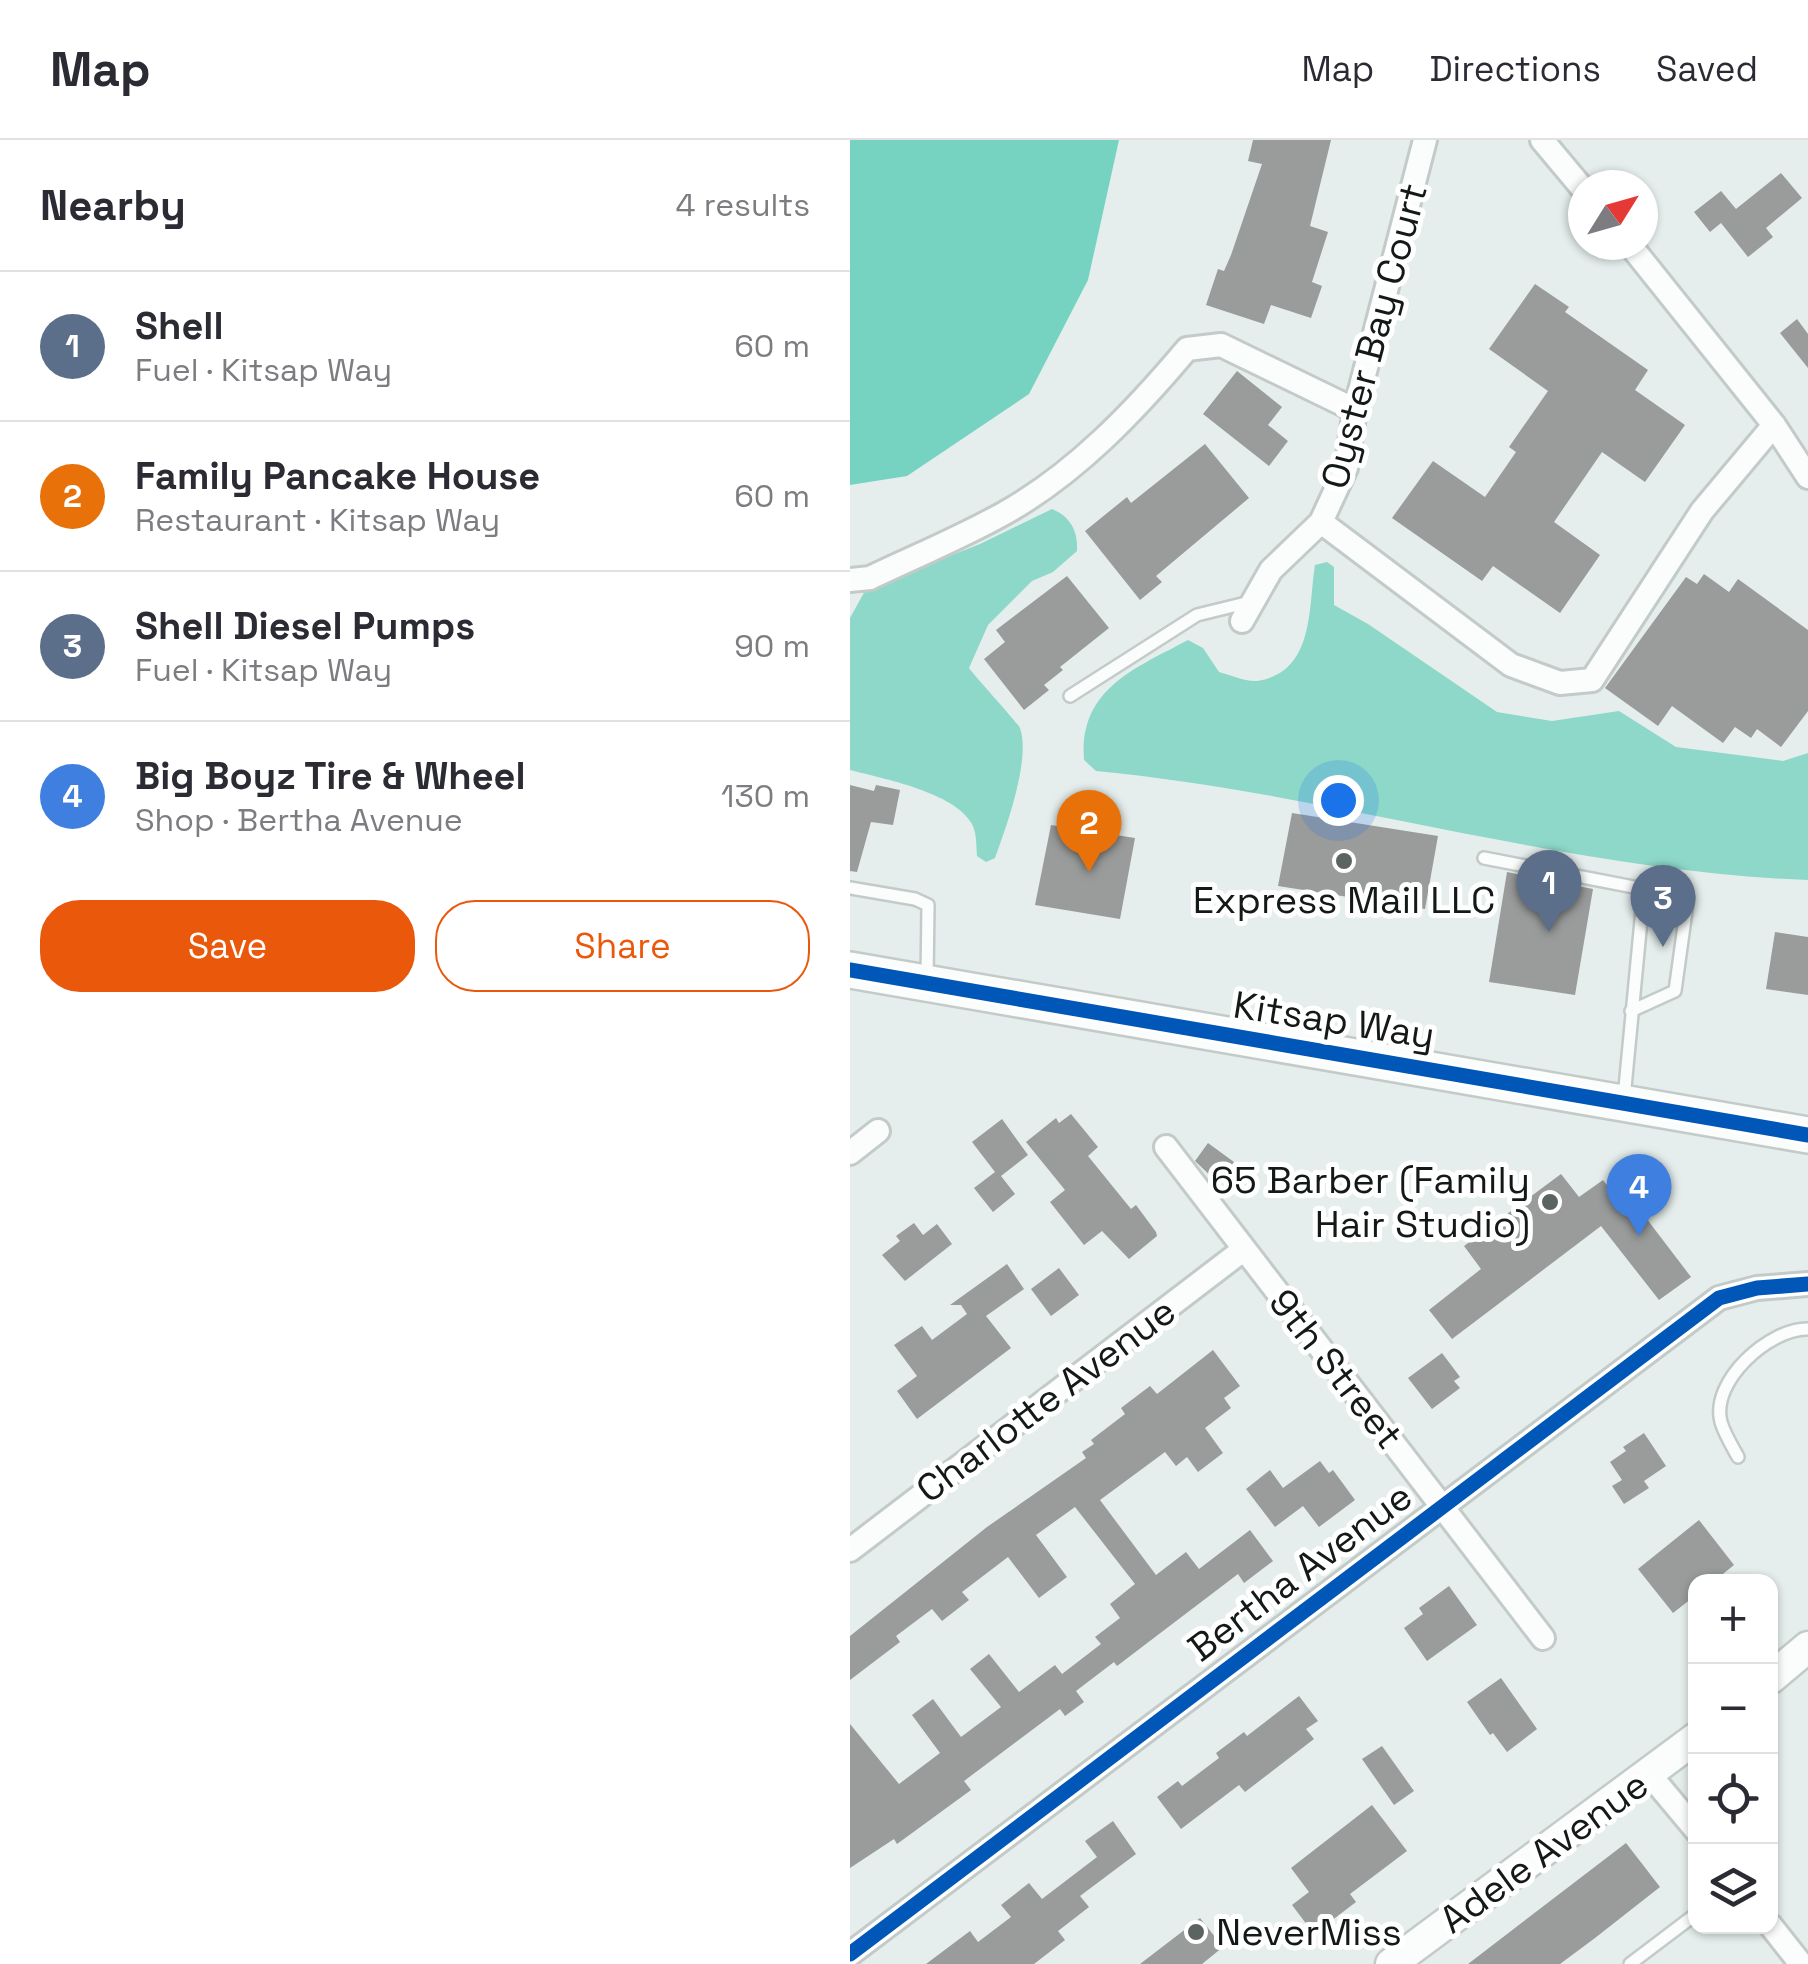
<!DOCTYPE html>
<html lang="en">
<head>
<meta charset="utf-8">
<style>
	:root { --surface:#fff; --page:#f7f7f7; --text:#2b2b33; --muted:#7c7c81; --line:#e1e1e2; --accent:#ea580c }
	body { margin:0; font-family:"Space Grotesk",sans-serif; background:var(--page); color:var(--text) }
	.controls { position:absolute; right:30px; bottom:30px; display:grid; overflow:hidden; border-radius:20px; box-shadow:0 2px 8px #0004 }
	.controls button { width:90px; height:90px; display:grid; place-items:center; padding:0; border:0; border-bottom:2px solid var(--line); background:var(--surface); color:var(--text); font:50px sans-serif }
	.compass { position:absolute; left:718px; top:30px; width:90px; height:90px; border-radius:50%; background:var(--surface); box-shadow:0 2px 8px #0004; rotate:53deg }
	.you { position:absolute; left:488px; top:660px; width:35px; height:35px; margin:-25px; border:8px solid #fff; border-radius:50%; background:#1a73e8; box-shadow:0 0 0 15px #1a73e833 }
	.badge { display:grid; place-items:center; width:65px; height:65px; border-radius:50%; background:var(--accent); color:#fff; font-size:32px; font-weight:700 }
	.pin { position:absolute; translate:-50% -82px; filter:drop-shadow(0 2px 5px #0008) }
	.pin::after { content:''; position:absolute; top:52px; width:35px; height:30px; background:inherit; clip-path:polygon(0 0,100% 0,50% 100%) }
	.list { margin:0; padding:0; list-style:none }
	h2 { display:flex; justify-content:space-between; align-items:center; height:130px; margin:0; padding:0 40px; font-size:42px }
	h2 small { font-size:32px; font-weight:400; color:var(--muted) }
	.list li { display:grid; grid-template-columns:65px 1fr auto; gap:30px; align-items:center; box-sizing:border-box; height:150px; padding:0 40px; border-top:2px solid var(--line) }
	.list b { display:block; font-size:38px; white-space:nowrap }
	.list p { margin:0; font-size:32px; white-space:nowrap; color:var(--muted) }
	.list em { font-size:32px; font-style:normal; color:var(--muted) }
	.actions { display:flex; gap:20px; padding:30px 40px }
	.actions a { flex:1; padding:22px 0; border:2px solid var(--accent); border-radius:40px; text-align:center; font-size:35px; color:var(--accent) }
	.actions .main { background:var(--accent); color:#fff }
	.icon { flex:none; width:55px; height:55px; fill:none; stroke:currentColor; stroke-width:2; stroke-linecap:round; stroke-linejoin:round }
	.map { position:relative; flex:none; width:958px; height:1824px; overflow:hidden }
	header { display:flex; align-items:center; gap:60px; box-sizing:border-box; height:140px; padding:0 50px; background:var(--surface); border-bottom:2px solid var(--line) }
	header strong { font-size:48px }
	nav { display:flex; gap:55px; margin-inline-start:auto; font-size:35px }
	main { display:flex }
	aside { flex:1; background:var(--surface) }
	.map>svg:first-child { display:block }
	.forest { fill:#8dd8c9 }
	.water { fill:#77d3c1 }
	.building { fill:#9a9b9b }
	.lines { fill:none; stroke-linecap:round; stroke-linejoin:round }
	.service-casing { stroke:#c3cbc9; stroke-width:16 }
	.minor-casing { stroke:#c3cbc9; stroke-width:28 }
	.secondary-casing { stroke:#c3cbc9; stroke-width:35 }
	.primary-casing { stroke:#c3cbc9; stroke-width:40 }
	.service { stroke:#fbfcfc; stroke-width:11 }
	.minor { stroke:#fbfcfc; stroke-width:22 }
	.secondary { stroke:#fbfcfc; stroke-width:30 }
	.primary { stroke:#fbfcfc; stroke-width:35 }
	.cycleway-casing { stroke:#fff; stroke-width:21 }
	.cycleway { stroke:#0057b8; stroke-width:15 }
	.poi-dot { fill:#5c6462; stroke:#fff; stroke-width:4 }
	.labels { text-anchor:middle; stroke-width:10; stroke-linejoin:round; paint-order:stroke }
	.street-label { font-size:38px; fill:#131917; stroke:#fff }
	.poi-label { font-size:38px; fill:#131917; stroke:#fff }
</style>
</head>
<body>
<header>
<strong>Map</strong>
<nav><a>Map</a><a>Directions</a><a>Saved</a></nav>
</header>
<main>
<aside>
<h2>Nearby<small>4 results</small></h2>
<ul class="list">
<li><span class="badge" style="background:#5c6f8a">1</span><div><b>Shell</b><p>Fuel · Kitsap Way</p></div><em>60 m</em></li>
<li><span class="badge" style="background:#e8710a">2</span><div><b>Family Pancake House</b><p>Restaurant · Kitsap Way</p></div><em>60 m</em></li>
<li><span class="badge" style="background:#5c6f8a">3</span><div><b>Shell Diesel Pumps</b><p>Fuel · Kitsap Way</p></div><em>90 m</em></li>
<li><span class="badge" style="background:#3f7fe0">4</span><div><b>Big Boyz Tire &amp; Wheel</b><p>Shop · Bertha Avenue</p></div><em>130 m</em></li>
</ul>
<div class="actions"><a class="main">Save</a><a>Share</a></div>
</aside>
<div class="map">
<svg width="958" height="1824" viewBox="0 0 958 1824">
	<rect width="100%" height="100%" fill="#e5eeec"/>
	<path class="forest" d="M202,369c19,8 26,22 25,42l-24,21 -21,9 -44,44 -19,43c8,11 48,54 51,60 11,31 -14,100 -25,130l-9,4 -9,-6c-1,-11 0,-22 -5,-32 -18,-32 -88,-45 -122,-54v-152l16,-29 114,-45z
		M477,422l7,5v38l34,19 129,88 55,9 67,-10 57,36 107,14 25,-8v127c-241,-9 -473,-86 -712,-109l-12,-11c-5,-71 50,-91 104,-120l15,8 16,24c11,3 27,10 38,9 58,-9 51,-73 58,-116z"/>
	<path class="water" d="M0,0h269l-31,140 -59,114 -122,82 -57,9z"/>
	<path class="building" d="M403,0h78l-21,86 18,6 -16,50 10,4 -11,32 -40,-13 -7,19 -58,-19 12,-36 6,2 7,-16 31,-91 -14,-3z
		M931,33l21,25 -36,30 7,9 -25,20 -27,-34 -11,9 -16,-20 27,-21 15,18z
		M685,144l34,23 -4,5 83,58 -13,20 50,35 -40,57 -43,-30 -48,70 46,33 -40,58 -67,-47 -11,15 -90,-63 41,-57 52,36 31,-45 -7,-5 39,-56 -59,-42z
		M947,179l11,15v34l-28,-35z
		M387,231l45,36 -14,18 20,16 -19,25 -66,-52z
		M355,304l44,54 -93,78 6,6 -22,18 -55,-69 42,-34 4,6z
		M854,434l25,18 9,-13 70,51v81l-27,36 -24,-18 -6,9 -16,-11 -12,16 -51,-37 -14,20 -53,-38 81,-111 11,7z
		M217,436l42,52 -49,39 3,3 -19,15 5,5 -25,20 -40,-51 21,-17 -9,-12z
		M0,645l24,6 2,-6 24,5 -7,35 -22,-3 -14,50 -7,-1z
		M442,673l146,23 -13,73 -147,-23z
		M201,685l84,13 -15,81 -85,-14z
		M657,732l86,17 -18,106 -86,-13z
		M925,792l33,5v58l-42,-6z
		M221,974l27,33 -10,9 43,53 5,-4 20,27 1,4 -28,23 -27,-28 -18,14 -34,-43 15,-12 -39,-48 30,-24 3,5z
		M152,979l26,36 -27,21 14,18 -22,18 -19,-24 21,-16 -23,-30z
		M358,1003l26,19 -16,21 -23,-22z
		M711,1034l18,23 24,-17 15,20 9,-7 64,84 -32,23 -58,-74 -149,113 -23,-29 52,-41 -17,-23z
		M64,1083l9,12 14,-11 15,20 -47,37 -23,-26 18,-14 -4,-5z
		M157,1124l17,25 -38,27 25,32 -94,71 -20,-28 20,-15 -23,-31 28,-19 10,14 35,-26 -6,-9h-11z
		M209,1128l20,27 -28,21 -20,-27z
		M363,1210l27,36 -16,12 7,10 -26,20 18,25 -25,19 -11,-15 -11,9 -11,-14 -65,48 56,75 30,-23 13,17 51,-39 23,31 -29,22 -6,-9 -121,92 -3,-4 -38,29 8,11 -19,14 -5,-7 -96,72 7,9 -74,54 -3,-5 -44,29v-144l49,60 41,-31 -28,-38 21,-16 28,38 40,-30 -31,-38 19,-15 30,38 36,-27 7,9 39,-30 -6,-7 25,-19 -10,-14 25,-20 -60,-77 -39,28 31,42 -28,21 -31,-41 -46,35 7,8 -27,21 -10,-12 -36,27 4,6 -50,38v-44l137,-109 99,-69 -4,-6 12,-8 -3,-4 34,-26 -4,-6 29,-22 7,8z
		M592,1213l18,24 -6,4 6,7 -28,21 -24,-31z
		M794,1293l22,33 -22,15 5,7 -25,16 -12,-18 10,-6 -12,-18 16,-11 -3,-4z
		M470,1321l9,12 4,-3 22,30 -36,27 -16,-21 -28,21 -29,-38 24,-19 13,18z
		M849,1380l35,45 -21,17h-17v13l-23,18 -35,-44z
		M599,1446l28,39 -50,36 -23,-33 19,-14 -4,-6z
		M651,1538l36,51 -30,23 -14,-19 -3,2 -23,-33z
		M449,1556l19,25 -12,8 8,10 -69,53 -6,-7 -58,44 -24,-32 21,-16 4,5 37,-28 -3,-5 28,-21 3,4z
		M532,1606l32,45 -20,14 -32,-46z
		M522,1665l35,46 -57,43 6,8 -42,32 -22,-29 17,-13 -18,-24z
		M263,1681l23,33 -56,42 9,11 -31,24 7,9 -31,24h-108l44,-33 8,11 33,-25 -10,-12 28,-22 13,16 55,-42 -12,-16z
		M776,1703l34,44 -65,51 -35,26h-92z
		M350,1778l23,29 -21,17h-62z"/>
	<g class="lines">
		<g class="service-casing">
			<path id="service" d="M220,556l127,-81 53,-13
				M634,718l160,31 -20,209
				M0,748l65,11 13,6 -1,75
				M781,871l44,-20 13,-94 -44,-8
				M888,1317c-6,-11 -14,-24 -17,-35 -11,-41 49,-94 87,-93
				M780,1824l66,-50"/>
		</g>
		<g class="minor-casing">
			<path id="minor" d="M692,0l41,49
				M780,105l144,180 34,52
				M471,382l190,143 49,18 32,-3 110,-169 72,-86
				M0,440l20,-2c44,-21 90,-40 133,-64 72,-40 131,-102 184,-165l34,-4 134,65
				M392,481l29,-51 50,-48 25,-54 9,-58 70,-270
				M316,1007l377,491
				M0,1013l28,-22
				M0,1410l393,-300
				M800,1635l46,55
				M921,1786l30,38
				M0,1814l869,-656 38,-10 51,-4"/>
		</g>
		<g class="secondary-casing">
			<path id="secondary" d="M921,1538l37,-31
				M541,1824l305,-226"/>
		</g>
		<g class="primary-casing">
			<path id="primary" d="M0,830l958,165"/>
		</g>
		<use href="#service" class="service"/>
		<use href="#minor" class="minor"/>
		<use href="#secondary" class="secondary"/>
		<use href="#primary" class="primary"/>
		<g class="cycleway-casing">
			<path id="cycleway" d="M0,830l958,165
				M0,1814l869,-656 38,-10 51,-4"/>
		</g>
		<use href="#cycleway" class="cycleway"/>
	</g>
	<g class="poi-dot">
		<circle cx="494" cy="721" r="10"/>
		<circle cx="700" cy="1062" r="10"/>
		<circle cx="346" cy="1792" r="10"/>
	</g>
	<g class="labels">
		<g class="street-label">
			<text transform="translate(524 196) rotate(-75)" y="13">Oyster Bay Court</text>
			<text transform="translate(484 880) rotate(9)" y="13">Kitsap Way</text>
			<text transform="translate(486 1229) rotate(52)" y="13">9th Street</text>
			<text transform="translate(196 1260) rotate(-37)" y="13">Charlotte Avenue</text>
			<text transform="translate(450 1432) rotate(-37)" y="13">Bertha Avenue</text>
			<text transform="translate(694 1712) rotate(-36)" y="13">Adele Avenue</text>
		</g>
		<g class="poi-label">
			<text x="494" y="773">Express Mail LLC</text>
			<text x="680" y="1053" text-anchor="end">65 Barber (Family<tspan x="680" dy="44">Hair Studio)</tspan></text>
			<text x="366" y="1805" text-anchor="start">NeverMiss</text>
		</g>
	</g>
</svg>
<div class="controls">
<button>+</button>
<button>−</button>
<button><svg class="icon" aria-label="locate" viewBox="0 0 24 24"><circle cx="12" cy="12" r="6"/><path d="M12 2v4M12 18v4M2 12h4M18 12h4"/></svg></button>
<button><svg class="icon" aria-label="layers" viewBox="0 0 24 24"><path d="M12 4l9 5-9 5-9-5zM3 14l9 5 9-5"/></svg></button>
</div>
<svg class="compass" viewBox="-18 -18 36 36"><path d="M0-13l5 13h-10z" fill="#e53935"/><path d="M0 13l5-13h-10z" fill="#7c7c81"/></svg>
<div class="you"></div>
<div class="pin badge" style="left:699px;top:792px;background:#5c6f8a">1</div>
<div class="pin badge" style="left:239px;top:732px;background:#e8710a">2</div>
<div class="pin badge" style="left:813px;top:807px;background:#5c6f8a">3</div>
<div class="pin badge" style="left:789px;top:1096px;background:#3f7fe0">4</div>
</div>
</main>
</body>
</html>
